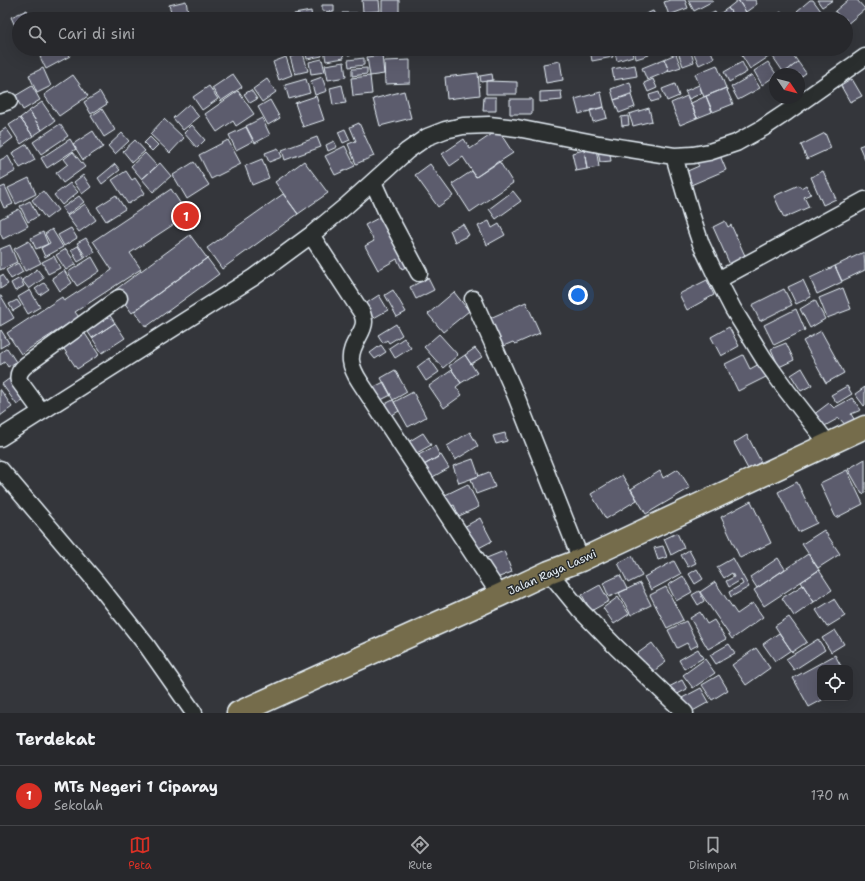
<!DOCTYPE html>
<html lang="id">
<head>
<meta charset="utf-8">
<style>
	:root { --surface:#27282c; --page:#333438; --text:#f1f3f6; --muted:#a4a6a9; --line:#434448; --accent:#d93025 }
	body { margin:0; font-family:"Shantell Sans",sans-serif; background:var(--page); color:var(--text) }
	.controls { position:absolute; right:12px; bottom:12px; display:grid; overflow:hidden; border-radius:8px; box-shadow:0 4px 16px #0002 }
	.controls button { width:36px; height:36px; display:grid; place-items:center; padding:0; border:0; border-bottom:1px solid var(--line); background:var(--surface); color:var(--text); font:20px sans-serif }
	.compass { position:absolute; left:769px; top:68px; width:36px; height:36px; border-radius:50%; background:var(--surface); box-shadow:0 4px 16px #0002; rotate:125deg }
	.you { position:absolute; left:578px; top:295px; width:14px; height:14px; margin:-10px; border:3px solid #fff; border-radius:50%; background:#1a73e8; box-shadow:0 0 0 6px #1a73e833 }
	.badge { display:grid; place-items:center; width:26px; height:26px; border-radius:50%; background:var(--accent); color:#fff; font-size:13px; font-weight:700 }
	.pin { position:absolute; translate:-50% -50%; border:2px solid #fff; box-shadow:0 1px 4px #0006 }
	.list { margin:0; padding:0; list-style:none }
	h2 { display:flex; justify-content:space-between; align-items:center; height:52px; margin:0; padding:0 16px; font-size:17px }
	h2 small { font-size:13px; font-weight:400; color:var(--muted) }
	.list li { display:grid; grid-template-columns:26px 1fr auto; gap:12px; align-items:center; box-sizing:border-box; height:60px; padding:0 16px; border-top:1px solid var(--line) }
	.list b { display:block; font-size:15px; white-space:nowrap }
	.list p { margin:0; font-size:13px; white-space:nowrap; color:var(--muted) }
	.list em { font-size:13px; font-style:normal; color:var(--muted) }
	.icon { flex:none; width:22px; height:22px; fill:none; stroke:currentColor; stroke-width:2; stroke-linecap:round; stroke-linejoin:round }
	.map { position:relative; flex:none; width:865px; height:713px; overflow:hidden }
	.search { position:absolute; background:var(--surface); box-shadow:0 4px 16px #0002; left:12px; right:12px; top:12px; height:44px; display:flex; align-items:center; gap:10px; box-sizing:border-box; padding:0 14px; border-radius:22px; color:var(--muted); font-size:15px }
	.sheet { height:112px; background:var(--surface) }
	nav { display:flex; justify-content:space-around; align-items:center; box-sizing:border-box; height:56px; border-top:1px solid var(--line); background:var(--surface); font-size:11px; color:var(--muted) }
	nav a { display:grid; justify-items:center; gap:2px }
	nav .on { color:var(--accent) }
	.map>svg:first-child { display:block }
	.building { fill:#5b5b6d; stroke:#e8f1f8 }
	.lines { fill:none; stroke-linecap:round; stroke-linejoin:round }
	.street-casing { stroke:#e8f1f8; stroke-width:19 }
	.primary-casing { stroke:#e8f1f8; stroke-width:25 }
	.street { stroke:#2a2d2e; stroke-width:16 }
	.primary { stroke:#746c4b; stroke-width:22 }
	.labels { text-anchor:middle; stroke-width:3; stroke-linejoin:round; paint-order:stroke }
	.street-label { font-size:11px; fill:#e8f1f8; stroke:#2a2d2e }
</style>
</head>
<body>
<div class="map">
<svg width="865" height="713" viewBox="0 0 865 713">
	<rect width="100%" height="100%" fill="#34363b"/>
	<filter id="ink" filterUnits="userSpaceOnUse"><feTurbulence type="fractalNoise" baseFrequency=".025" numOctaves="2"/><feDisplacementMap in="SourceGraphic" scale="8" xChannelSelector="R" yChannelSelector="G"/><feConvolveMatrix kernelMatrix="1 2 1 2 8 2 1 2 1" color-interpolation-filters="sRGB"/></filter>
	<g filter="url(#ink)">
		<path class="building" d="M362,0h17l1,11 -17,1z
			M382,0h17v19h-17z
			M670,0h15l3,8 -19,7 -5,-13z
			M688,0h24l1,1 -19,10z
			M738,0h17l2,4 -11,8z
			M738,0l8,12 -10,7 -8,-11z
			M810,0h3l8,11 -9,8h-8l-7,-8z
			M817,0h16l-11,7z
			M848,0h9l8,9 -19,16v-6h-5l-6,-8z
			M186,1l2,11 -16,3 -3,-10z
			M322,5h12v7l-12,-1z
			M728,8l8,11h-15l-3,-4z
			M27,10l4,9h-12v16l-8,-18z
			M311,11l1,8h-18v-5z
			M653,11l4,8h-19l-1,-1z
			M715,12l3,7h-17z
			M781,12l5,7h-13l-1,-1z
			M342,13h15v6h-15z
			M763,13l4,6h-14z
			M361,16h21v3h-21z
			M47,49h19l4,7 -24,13 -6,-12 9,-6z
			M305,49h16l1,7 -15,3z
			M324,49h18l2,9 -18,3z
			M348,49h14l1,4 -15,2z
			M365,49h16v3l-15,2z
			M385,49h24l1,5 -24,3z
			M590,49h21l2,8 -21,4z
			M614,49h17l2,7 -16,5z
			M634,49h14l1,6 -13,4z
			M686,49h4l4,13 -11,4 -5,-14z
			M692,49h18l4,9 -15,7z
			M738,49h27l5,7 -20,13z
			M772,49h17l9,13 -14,11 -15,-22z
			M303,53l5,18 -13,3 -5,-17z
			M676,54l5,13 -12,4 -5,-12z
			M382,55l2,19 -14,2 -3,-19z
			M286,57l6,18 -13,5 -6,-18z
			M364,58v7l-15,2 -1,-7z
			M322,59l3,13 -14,2 -2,-12z
			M664,59l5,12 -22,9 -5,-12z
			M410,60v23l-25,1 -1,-23z
			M560,61l3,19 -17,3 -3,-19z
			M344,62l2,15 -18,3 -3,-15z
			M742,62l5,10 -18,10 -5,-10z
			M768,62l8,12h-1v2l-13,9 -8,-14z
			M798,62l8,11 -7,5v-4h-14l-1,-1z
			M635,65l2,11 -23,4 -2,-11z
			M717,65l9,23 -22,9 -9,-23z
			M43,68l8,18 -14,7 -8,-18z
			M367,68v6l-15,2v-7z
			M478,73l2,22 -33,4 -2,-22z
			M233,74l9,13 -21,14 -9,-13z
			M492,74l1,6 -12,2 -1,-6z
			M73,75l15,21 -29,20 -15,-21z
			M752,75l8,13 -22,12 -7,-13z
			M370,76l2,18 -19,2 -2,-18z
			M322,77l5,14 -12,4 -4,-14z
			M267,79l9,13 -14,10 -9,-13z
			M306,79l4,14 -21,6 -4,-14z
			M653,79l4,9 -9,4 -4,-9z
			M852,79l10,17 -12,6 -9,-16z
			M486,81l31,1v12h-31z
			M630,82l3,11 -19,7 -3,-11z
			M675,84l4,12 -12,5 -5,-12z
			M342,85l4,18 -13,2 -3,-17z
			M699,85l3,8 -13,6 -4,-8z
			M32,86l8,14 -17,10 -8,-14z
			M209,86l9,13 -16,11 -9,-13z
			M726,88l7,16 -20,8 -7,-16z
			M251,90l6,9 -7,4 -6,-9z
			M238,91l16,23 -18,12 -3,-5 -16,11 -12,-18z
			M404,91l7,27 -31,8 -7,-27z
			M561,91l1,9 -22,2v-10z
			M100,92l7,12 -16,10 -7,-12z
			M601,92l3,15 -25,7 -4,-15z
			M659,92l2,7 -10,3 -2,-7z
			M631,95l4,12 -16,6 -5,-13z
			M316,96l8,24 -21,7 -8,-24z
			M687,96l10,22 -17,7 -9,-22z
			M706,96l6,16 -15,6 -6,-15z
			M484,97h12v14h-13z
			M510,99h22v15h-22z
			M270,100l10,18 -12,7 -10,-18z
			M42,102l13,19 -13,9 -13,-19z
			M189,104l10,13 -16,13 -10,-12z
			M604,107l3,11 -14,4 -3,-12z
			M649,108l3,13 -19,5 -4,-12z
			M102,109l13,21 -11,7 -13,-21z
			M29,111l13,19 -9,6 -13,-18z
			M628,116l1,9 -7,1 -1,-9z
			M20,118l13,18 -12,8 -12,-19z
			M262,118l8,17 -15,8 -9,-17z
			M164,119l20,19 -14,15 -20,-19z
			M359,123l15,33 -18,8 -8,-20 8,-3 -6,-14z
			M60,124l8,12 -27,18 -8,-12z
			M192,125l13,15 -8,8 -13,-15z
			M246,127l7,14 -17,9 -7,-15z
			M6,128l7,10 -13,10v-16z
			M345,129l5,11 -7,3 -5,-11z
			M498,130l15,23 -37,24 -13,-20 -13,9 -8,-12 22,-15 6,10z
			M93,131l10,16 -20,13 -10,-16z
			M122,133l7,8 -14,13 -7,-8z
			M825,133l6,15 -24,11 -6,-14z
			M150,137l8,8 -6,6 -8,-8z
			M317,137l4,10 -36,13 -3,-10z
			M70,139l6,10 -29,19 -6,-10z
			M135,140l10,11 -13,11 -9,-11z
			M228,140l13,24 -30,15 -12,-24z
			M334,141l3,6 -9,4 -2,-6z
			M27,144l8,16 -15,8 -8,-15z
			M865,144v16l-6,-14z
			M345,146l10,20 -20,9 -10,-19z
			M278,148l4,9 -13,5 -4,-9z
			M596,148l3,19 -12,2 -3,-19z
			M609,148l2,13 -11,1 -2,-12z
			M584,150l3,19 -11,2 -4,-18z
			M73,152l12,15 -22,16 -7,-10 12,-9 -4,-5z
			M145,153l12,13 -15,13 -11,-13z
			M719,153l7,17 -35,15 -6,-13 14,-6 -2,-3z
			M8,156l8,15 -16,9v-20z
			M262,159l7,19 -17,7 -7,-19z
			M304,161l24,32 -30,21 -23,-32z
			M499,161l14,22 -43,29 -18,-28 20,-13 4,6z
			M194,162l15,23 -22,14 -14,-24z
			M160,163l11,13 -18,16 -11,-13z
			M115,164l5,6 -18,14 -4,-6z
			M430,164l23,32 -15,11 -23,-32z
			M126,171l6,9 3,-2 10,15 -17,11 -16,-24z
			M823,171l13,28 -13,6 -12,-28z
			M83,175l8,12 -9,7 -8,-12z
			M29,178l7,16 -20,10 -8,-16z
			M70,183l8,9 -16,13 -8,-10z
			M799,185l2,3 5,-3 5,9 -7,3 5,10 -25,11 -10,-22z
			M5,186l8,18 -9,4 -4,-9v-11z
			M171,189l17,26 -58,38 11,16 -66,43 4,5 -58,37 -14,-21 55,-36 2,4 48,-31 -19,-29z
			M43,191l15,19 -12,9 -14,-19z
			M513,191l8,10 -25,18 -7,-10z
			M283,194l15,20 -76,55 -15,-21z
			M116,195l9,14 -19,12 -9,-14z
			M79,196l5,6 -17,13 -5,-7z
			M30,201l8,15 -10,6 -8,-16z
			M85,204l11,16 -17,12 -12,-16z
			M19,209l9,17 -25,13 -3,-6v-14z
			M386,214l26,50 -10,5 -5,-10 -19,11 -13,-24 9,-5 -9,-16z
			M489,221l3,7 7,-4 6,11 -18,10 -9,-19z
			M725,221l3,6 3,-2 16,35 -16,7 -18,-40z
			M463,224l6,11 -14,7 -5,-12z
			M71,228l6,10 -13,8 -6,-11z
			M52,229l11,18 -18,10 -4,-9 9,-5 -5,-9z
			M43,232l5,12 -12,5 -5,-11z
			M190,235l17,23 -75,55 -17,-23z
			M86,238l9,14 -9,5 -9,-14z
			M29,241l12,22 -16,8 -11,-22z
			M10,245l7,17 -17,8v-21z
			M78,246l7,12 -7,4 -7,-12z
			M66,249l10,15 -10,6 -10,-15z
			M864,252l1,18 -23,11 -7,-15z
			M54,256l6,12 -12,6 -6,-12z
			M92,257l8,14 -23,15 -9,-14z
			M207,258l12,16 -73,53 -12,-16z
			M18,263l5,9 -12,7 -5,-9z
			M835,266l7,16 -25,12 -7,-16z
			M37,269l7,9 -15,11 -7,-9z
			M64,270l8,13 -12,8 -8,-13z
			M2,275l6,9 -8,5v-13z
			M20,278l4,8 -9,5 -4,-8z
			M428,278l6,12 -18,9 -6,-12z
			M707,280l7,15 -27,15 -8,-16z
			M803,280l8,17 -15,7 -8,-17z
			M44,283l5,6 -9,6 -5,-6z
			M843,288l8,21 -24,9 -8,-20z
			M784,289l8,16 -32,16 -8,-16z
			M30,290l10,17 -12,7 -10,-17z
			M393,290l13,22 -9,5 -12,-22z
			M454,292l15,19 -26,21 -15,-18z
			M379,295l9,15 -18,10 -8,-14z
			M0,296h1l13,22 -14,8z
			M17,300l4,6 -8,5 -4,-7z
			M815,300l10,19 -15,9 -10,-19z
			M526,302l14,31 -25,11 -2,-2 -12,5 -13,-28z
			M796,309l9,21 -31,15 -10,-20z
			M107,311l8,12 -23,15 -8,-12z
			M115,323l10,15 -23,15 -10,-15z
			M396,324l6,11 -13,8 -2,-3 -4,3 -5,-8z
			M729,327l10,19 -18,10 -10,-19z
			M82,329l17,26 -22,14 -17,-26z
			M1,330l8,13 -9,5v-17z
			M821,331l23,42 -18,10 -23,-42z
			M439,334l19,21 -15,13 -19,-21z
			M404,338l7,10 -16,10 -6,-10z
			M786,343l8,17 -15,7 -8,-18z
			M381,345l5,7 -11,7 -5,-6z
			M7,348l9,14 -8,5 -3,-5 -5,3v-12z
			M475,348l7,9 -11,7 -6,-9z
			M465,355l12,18 -16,10 -12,-17z
			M743,355l7,14 13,-7 7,13 -32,16 -13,-27z
			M429,358l10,14 -13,9 -9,-14z
			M802,368l10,17 -11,6 -10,-16z
			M395,370l12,22 -14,8 -12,-22z
			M452,370l9,13 -5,4 6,8 -18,13 -15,-22z
			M13,376l15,21 -11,8 -15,-21z
			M384,382l7,13 -12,6 -7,-13z
			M847,386l5,8 -15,9 -6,-8z
			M865,387v18l-1,1 -9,-12z
			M0,389l12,18 -12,9z
			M413,392l13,25 -18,10 -14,-25z
			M852,398l9,12 -10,4 6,10 -8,5 -10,-11 -18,10 -8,-13 16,-12 5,5z
			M393,400l6,11 -12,7 -6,-12z
			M470,432l8,14 -23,14 -8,-14z
			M423,433l8,12 -16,9 -7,-12z
			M505,433l2,8 -11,3 -3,-8z
			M747,435l14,27 -13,7 -14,-26z
			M435,446l5,10 -21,12 -6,-10z
			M441,455l8,13 -20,11 -7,-13z
			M473,459l6,17 -20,7 -6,-17z
			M865,459v34l-3,1 -14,-25z
			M678,469l12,19 -44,26 -15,-25 29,-18 3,7z
			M847,470l16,34 -27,14 -16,-35z
			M489,472l6,15 -19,7 -5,-15z
			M622,475l15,25 -31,19 -15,-25z
			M797,482l20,41 -19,9 -20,-40z
			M468,484l11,23 -20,9 -5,-11 -8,3 -5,-11z
			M751,501l20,42 -31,15 -19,-41z
			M480,518l12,23 -19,10 -11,-23z
			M824,530l16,24 -22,14 -16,-24z
			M677,533l7,15 -13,7 -7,-16z
			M663,546l4,11 -9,3 -4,-12z
			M689,550l7,13 -8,4 -7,-12z
			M504,551l8,21 -20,8 -8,-21z
			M808,554l11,16 -55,36 -10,-16z
			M632,556l10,20 -14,7 -10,-20z
			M733,558l16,29 -18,10 -2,-5 14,-8 -2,-4 -12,7 -3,-6 8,-4 -2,-4 -8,5 -7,-11z
			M778,558l7,11 -28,19 -7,-11z
			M674,561l7,13 -30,16 -7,-13z
			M697,569l6,10 -8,5 -6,-10z
			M819,570l13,20 -18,12 -13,-20z
			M620,575l7,14 -18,8 -6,-14z
			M683,576l9,16 -16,9 -8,-16z
			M715,582l22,32 16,-11 10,14 -31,22 -32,-47z
			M640,583l11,22 -20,10 -12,-22z
			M600,585l9,16 -18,10 -9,-16z
			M803,585l11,17 -20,14 -12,-18z
			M666,587l17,33 -16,8 -17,-33z
			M699,591l5,10 -6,4 -6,-10z
			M618,597l11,17 -15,10 -11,-16z
			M834,599l11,17 -18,11 -11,-17z
			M700,612l7,12 7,-4 12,19 -18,10 -18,-31z
			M789,617l18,25 -15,10 -17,-26z
			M686,621l12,24 -8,4 -3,-6 -10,5 -9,-18z
			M835,630l9,14 -13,8 -9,-14z
			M779,633l12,17 -16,11 -12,-17z
			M818,639l7,11 -31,20 -8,-11z
			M652,643l14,19 -18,13 -14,-19z
			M729,644l6,9 -19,11 -6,-9z
			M756,648l14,20 -24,17 -14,-20z
			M698,649l5,9 -19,11 -5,-9z
			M835,655l7,13h-22v30h6l-17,9 -16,-29z
			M705,659l10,14 -22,15 -10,-13z
			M719,675l9,15 -16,10 -10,-15z
			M682,680l5,9 -15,8 -5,-9z
			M701,688l8,14 -20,11 -9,-14z"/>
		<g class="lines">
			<g class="street-casing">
				<path id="street" d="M0,104l9,-3
					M674,156l17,58 10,30 17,36 15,29 31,50 23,32 42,54
					M373,182l14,31 32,60
					M311,235l51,78c1,3 2,6 2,9 0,12 -15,23 -13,39 1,8 5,15 9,21l140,213
					M718,280l147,-80
					M473,299l43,97 65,164
					M41,411l-22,-30c-2,-7 2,-12 7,-16l93,-67
					M0,438l254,-161 57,-42 35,-29 61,-55 20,-14 18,-7 18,-4 26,-1 28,3 82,16 75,12 19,-1 16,-3 27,-9 27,-15 24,-16 78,-55
					M0,469l97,114 50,63 47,67
					M549,572l31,38 36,37 69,66"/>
			</g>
			<g class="primary-casing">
				<path id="primary" d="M238,713l262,-118 49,-23 32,-12 284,-133"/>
			</g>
			<use href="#street" class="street"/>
			<use href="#primary" class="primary"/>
		</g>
	</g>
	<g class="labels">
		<g class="street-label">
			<text transform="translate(552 572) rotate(-24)" y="4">Jalan Raya Laswi</text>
		</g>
	</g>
</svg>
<div class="controls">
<button><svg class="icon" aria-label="locate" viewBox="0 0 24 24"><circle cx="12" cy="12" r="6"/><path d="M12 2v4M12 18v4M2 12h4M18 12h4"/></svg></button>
</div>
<svg class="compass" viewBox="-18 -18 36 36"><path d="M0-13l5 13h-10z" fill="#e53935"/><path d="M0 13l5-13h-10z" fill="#a4a6a9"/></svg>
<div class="you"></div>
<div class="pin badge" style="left:186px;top:216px">1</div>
<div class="search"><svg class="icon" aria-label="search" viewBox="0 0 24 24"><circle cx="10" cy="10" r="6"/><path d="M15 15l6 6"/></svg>Cari di sini</div>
</div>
<section class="sheet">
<h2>Terdekat<small></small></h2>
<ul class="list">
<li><span class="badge">1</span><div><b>MTs Negeri 1 Ciparay</b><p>Sekolah</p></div><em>170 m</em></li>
</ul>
</section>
<nav>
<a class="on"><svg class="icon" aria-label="map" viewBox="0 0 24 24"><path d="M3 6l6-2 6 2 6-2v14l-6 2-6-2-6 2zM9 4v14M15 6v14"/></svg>Peta</a>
<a><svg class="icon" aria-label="directions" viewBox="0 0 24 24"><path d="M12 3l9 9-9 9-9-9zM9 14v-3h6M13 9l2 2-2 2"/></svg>Rute</a>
<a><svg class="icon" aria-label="saved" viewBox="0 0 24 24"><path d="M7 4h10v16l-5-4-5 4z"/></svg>Disimpan</a>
</nav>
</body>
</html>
